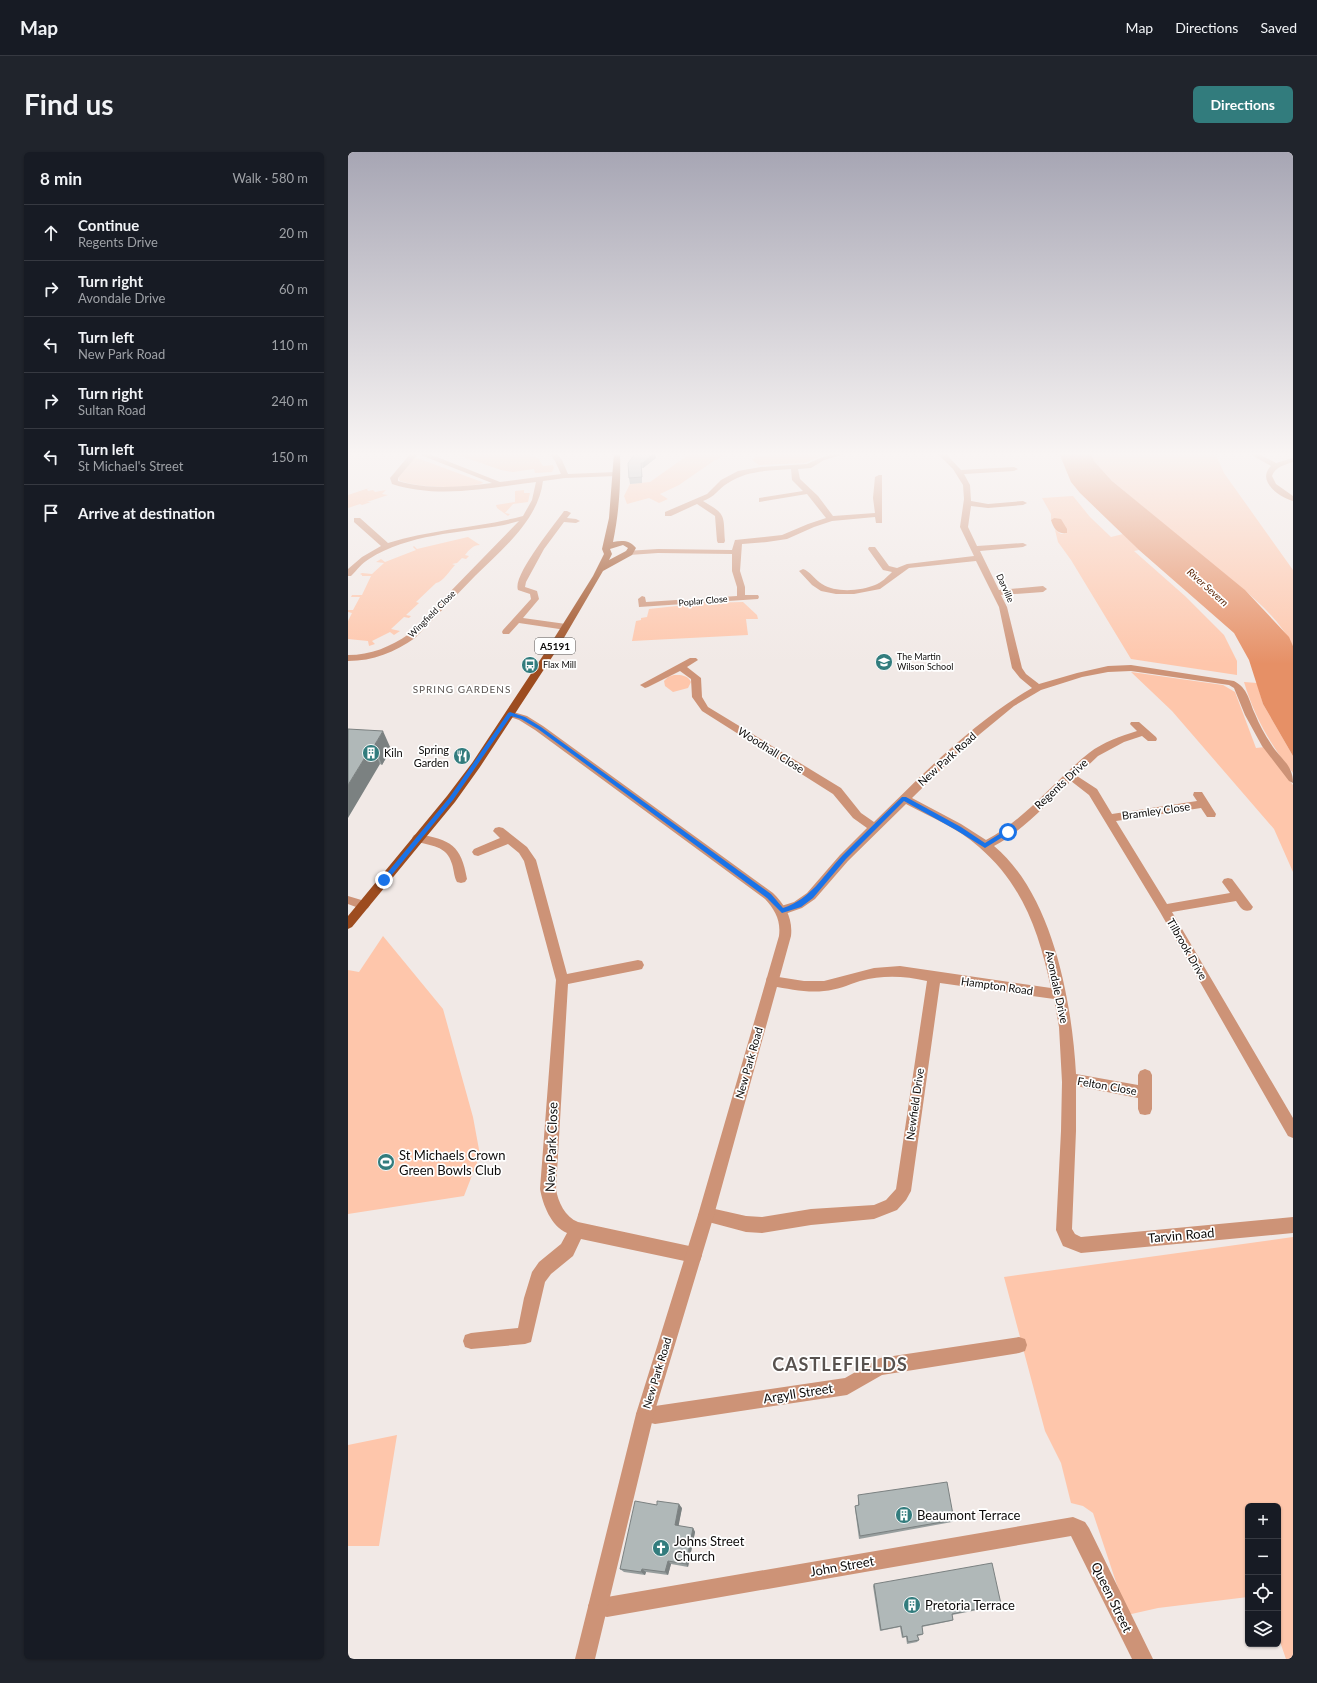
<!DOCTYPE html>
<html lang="en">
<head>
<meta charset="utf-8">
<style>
	:root { --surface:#171b24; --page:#20242c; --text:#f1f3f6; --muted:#9ea1a6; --line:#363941; --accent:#327c7d }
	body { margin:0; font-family:Lato,sans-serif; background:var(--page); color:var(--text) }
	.controls { position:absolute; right:12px; bottom:12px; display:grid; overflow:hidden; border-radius:6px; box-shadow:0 1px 3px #0004 }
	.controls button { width:36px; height:36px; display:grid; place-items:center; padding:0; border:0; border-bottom:1px solid var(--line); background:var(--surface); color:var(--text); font:20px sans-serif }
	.stop { position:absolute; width:12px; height:12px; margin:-9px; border:3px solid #1a73e8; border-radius:50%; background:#fff }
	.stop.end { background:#1a73e8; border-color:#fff; box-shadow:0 1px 4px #0008 }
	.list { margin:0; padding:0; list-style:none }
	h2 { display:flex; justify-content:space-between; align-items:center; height:52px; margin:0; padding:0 16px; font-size:17px }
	h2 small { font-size:13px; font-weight:400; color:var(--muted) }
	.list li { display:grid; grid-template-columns:26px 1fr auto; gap:12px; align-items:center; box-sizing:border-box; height:56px; padding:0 16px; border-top:1px solid var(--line) }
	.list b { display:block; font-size:15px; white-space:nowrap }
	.list p { margin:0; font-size:13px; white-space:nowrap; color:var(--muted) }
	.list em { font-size:13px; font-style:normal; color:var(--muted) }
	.icon { flex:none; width:22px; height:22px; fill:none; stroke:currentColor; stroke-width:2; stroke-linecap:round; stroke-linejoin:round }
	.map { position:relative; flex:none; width:945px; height:1507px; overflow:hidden; border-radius:6px }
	header { display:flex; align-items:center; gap:24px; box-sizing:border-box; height:56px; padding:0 20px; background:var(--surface); border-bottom:1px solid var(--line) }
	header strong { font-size:19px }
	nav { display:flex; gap:22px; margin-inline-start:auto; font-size:14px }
	.intro { display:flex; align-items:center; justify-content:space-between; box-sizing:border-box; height:96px; padding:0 24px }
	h1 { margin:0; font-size:28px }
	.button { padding:10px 18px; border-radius:6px; background:var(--accent); color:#fff; font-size:14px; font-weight:700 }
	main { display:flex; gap:24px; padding:0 24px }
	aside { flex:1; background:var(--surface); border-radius:6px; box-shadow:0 1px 3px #0004 }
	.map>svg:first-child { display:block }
	.green { fill:#fec6ab }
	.water { fill:#e69066 }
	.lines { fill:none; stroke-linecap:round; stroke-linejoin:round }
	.minor { fill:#cd9377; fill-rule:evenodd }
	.tertiary { fill:#cd9377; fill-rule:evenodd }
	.primary { fill:#9d4c1f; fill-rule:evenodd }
	.wall { fill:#979e9e }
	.shaded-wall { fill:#7b8181 }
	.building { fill:#b0b8b8; stroke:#7b8181 }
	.route { fill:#1a73e8 }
	.labels { text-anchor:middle; stroke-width:3.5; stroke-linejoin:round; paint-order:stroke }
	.far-street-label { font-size:9px; fill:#0d0b0a; stroke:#fff }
	.far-poi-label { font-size:9px; fill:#0d0b0a; stroke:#fff; text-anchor:start }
	.far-water-label { font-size:10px; font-style:italic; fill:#5a2404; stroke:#fff }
	.shield { fill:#fff; stroke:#565454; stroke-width:1 }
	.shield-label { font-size:10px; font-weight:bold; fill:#0d0b0a }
	.far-neighbourhood-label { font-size:10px; letter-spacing:1px; fill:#58524f; stroke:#fff }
	.poi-label { font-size:11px; fill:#0d0b0a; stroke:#fff; text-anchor:end }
	.street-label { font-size:11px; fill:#0d0b0a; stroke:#fff }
	.near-street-label { font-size:13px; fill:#0d0b0a; stroke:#fff }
	.near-poi-label { font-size:13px; fill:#0d0b0a; stroke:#fff; text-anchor:start }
	.near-district-label { font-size:18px; font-weight:bold; letter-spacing:1px; fill:#58524f; stroke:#fff }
</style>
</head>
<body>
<header>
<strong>Map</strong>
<nav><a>Map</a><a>Directions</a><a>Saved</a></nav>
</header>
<div class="intro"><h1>Find us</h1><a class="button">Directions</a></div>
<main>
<aside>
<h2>8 min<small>Walk · 580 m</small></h2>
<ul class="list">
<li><svg class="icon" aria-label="ahead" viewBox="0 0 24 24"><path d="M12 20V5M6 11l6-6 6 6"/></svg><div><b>Continue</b><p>Regents Drive</p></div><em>20 m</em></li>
<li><svg class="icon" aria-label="right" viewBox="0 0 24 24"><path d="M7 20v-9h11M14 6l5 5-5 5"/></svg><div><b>Turn right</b><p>Avondale Drive</p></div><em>60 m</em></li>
<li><svg class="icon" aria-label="left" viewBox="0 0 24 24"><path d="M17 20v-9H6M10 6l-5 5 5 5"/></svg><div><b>Turn left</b><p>New Park Road</p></div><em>110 m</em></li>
<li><svg class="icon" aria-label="right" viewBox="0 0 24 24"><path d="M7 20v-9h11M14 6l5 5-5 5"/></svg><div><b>Turn right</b><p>Sultan Road</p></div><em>240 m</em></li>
<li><svg class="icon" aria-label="left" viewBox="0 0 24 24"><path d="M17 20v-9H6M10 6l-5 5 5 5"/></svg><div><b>Turn left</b><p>St Michael's Street</p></div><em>150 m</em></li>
<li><svg class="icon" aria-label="arrive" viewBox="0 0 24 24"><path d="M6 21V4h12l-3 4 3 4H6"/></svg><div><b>Arrive at destination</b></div></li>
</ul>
</aside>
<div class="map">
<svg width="945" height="1507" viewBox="0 0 945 1507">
	<rect width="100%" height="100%" fill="#f1e9e6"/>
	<path class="green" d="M104,301h74l14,6 -1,1 4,6 10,-1 1,3 -2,4 -17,1 -1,-4 -21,3 -12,-2z
		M343,301h39l-15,7 -36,25 -19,9 8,5 -9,4 -10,-5 -22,6 -3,-8 6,-12 20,-2z
		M433,301h49l-9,3 -16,7 -46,2 -7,-5 4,-3z
		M743,301h124l9,20 69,97v76c-19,-37 -60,-65 -91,-90 -30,-25 -60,-50 -90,-75l-18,-20z
		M69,306l65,24 1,1c-20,6 -64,5 -83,-2l-2,-3 14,-19z
		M24,335l-5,2 1,2 5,-1 2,2 11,-2 -4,4 6,1 -21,7h4l-9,3 -2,-1 -12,4v-13z
		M176,338v3h6l-2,9 -15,2 -8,9 5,1 -2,2 -11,-8 -1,-3 19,-3v-11z
		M725,344l17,21 21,20 12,-3 16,16 -5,1 51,45 39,39 13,26v14l-106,-16 -60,-99 -13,-18 -3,-12 6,4 6,-1 -13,-15 -3,2v-6l-9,-16z
		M120,385l12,8c-7,0 -11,5 -15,10l4,1 -3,3 -4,-1 -5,5 -5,1 3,1c-5,5 -12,17 -19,18l-20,19 3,1 -13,12 5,1 -2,2 -5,-1 -13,12 9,2 -6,4 -4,-3 -18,9 3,3 -6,2 -1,-5 -20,-2v-18l4,-8 -4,-1v-2h5l7,-13h-9l1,-2h10l9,-19h-9v-1l-2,-1 2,-1 10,1 12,-11 -8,-1 5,-3 4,3 31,-12 -3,-3 1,-1 3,3z
		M395,450l14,13 1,4h-12l2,16 -116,6 4,-20 5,-1v-2l6,-1 2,-8 55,-6z
		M783,520l92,13 12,7 21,56 9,-1 28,38v87l-19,-43 -102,-118z
		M326,523c7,0 14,0 17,7l-3,6 -15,4 -8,-6 -1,-5 4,-4z
		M896,530l13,1 6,21 30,52v17c-22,-27 -39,-57 -49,-91z
		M35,784l60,73 30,108 7,38 -16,41 -116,18v-244l11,2z
		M945,1085v422h-7l-8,-23v-130h-30v91l-90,11 -31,7 -34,-102 -10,-7 -12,-3 -10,-40 -16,-32 -41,-154z
		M49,1283l-18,111h-31v-101z"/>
	<path class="water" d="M711,301h32l3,8 18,20 133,109 44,47 4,9v110l-30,-52 -14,-44 -15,-27 -95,-83 -59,-57 -9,-11z
		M706,366l7,1 6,10v4c-10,1 -13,-4 -16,-13z"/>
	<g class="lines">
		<path class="minor" d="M63,301h16l73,29 61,-8 -6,-13 -6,-8h7l6,7 6,14 48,-2 4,2 -4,2 -51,2 -22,3c-5,40 -41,68 -68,95 -20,21 -40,41 -60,62 -20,14 -42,23 -67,23v-6c23,0 42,-8 61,-21l110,-113 -15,4c-45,8 -96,9 -135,34 -7,4 -12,11 -18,17h-3v-7l14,-12 19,-11 -27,-24v-4h6l28,25c44,-14 90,-15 135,-27l9,-16 4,-18c-47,6 -98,17 -144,2l-2,-6zM70,302l74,29c-30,4 -64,7 -94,-2v-3z
			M488,301h13l-25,7 -13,8 -13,1 2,10 18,17 15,20 42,-3 -2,-15 2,-21 4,-2h3v48h-6l-1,-6 -43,4 -18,6 -27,12 -20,3 -25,2 -2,27 5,16v8h13l1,2 -1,2 -119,8 -1,-8 4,-3 3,1 1,5 91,-6v-9l-5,-16v-17l-74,-1 -29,2 -4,-2 1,-2 32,-2 74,1 3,-10 47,-5 26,-11 18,-6 -19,-24 -48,8v-4l44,-7 -11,-11 -1,-11c-22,2 -44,1 -63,14 -10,6 -13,14 -25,18 24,14 20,14 22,40l-1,2h-6l-1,-2 -2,-25 -18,-12 -26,12h-6v-4l42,-18 14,-14 17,-9 23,-4 46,-3 13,-6z
			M589,301h8l16,17 53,-3 4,2 -4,2 -50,3 6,11 1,16 17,3 35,-3 4,2 -4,2 -35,3 -17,-2 -3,21 9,19 46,-3 4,2 -4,2 -43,4 19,39 44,-4 4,3 -4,3 -42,3 6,12 15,61 4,6 13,10 38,-11 31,-7 23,-1 103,16c14,7 15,20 21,33 4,10 10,21 16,30 9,15 22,20 22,39l-4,-2 -27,-35 -17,-31 -11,-27 -5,-3 -98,-14 -23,1 -26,5 -41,13 -27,16 -51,42 -51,50 49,26 25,16c40,-21 69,-60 103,-87 14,-11 32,-17 48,-22l-7,-7 1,-2h8l17,15 1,2 -1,2h-8l-6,-5 -18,6 -26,14 -21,20 20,13 15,25 85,-13 -4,-6 1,-3h8l14,22 -1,3h-8l-6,-9 -85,13 51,83 63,-11 -8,-11 2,-3 4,-1 4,1 21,28 -2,3c-8,3 -11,-3 -15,-9l-64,11 121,206v20l-5,-2 -128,-224 -71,-117 -18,-14c-25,23 -48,50 -77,65 59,49 78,156 82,228l62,11v-10l2,-4 5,-2 5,2 2,4v34l-2,5 -5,1 -5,-1 -2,-5v-11l-62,-12v45l-4,98 3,5 6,3 212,-20v16l-212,20 -18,-7 -7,-16 5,-99 1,-49 -3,-55 -5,-28 -114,-16 -29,208 -5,9 -9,10 -23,9 -63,6 -49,8 -16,-1 -45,-12 -3,-5 3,-5 5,-3 40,9 16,1 49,-8 63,-4 12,-5 10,-11 31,-208c-23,-5 -44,-6 -67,0 -12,4 -23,9 -36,10 -17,2 -35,-2 -52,-5l-5,-1 -1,-4 1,-4 5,-1 32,5h20l50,-13 26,-2 151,22c-12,-56 -28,-103 -72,-141 -21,-19 -49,-30 -73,-43l-58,57 -33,38 -13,9 -20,7 -4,-2 -2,-3 2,-3 16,-5 13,-9 33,-38 27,-27 -14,-10 -20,-24 -131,-83 -10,-14 -1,-18 -11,-8 -32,16 -3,1 -5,-3 50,-27h6l2,2 -11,7 14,11 1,19 6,10 133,81 20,25 13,9c49,-48 98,-99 158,-134l-12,-10 -8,-10 -13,-61 -23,-46 -67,7 -29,21 -26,5h-18l-15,-3 -9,-6 -13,-14 4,-2c7,2 12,11 19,15 13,9 39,7 53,1 6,-2 12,-8 17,-13l-9,-2 -15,-21 1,-2h6l14,19 8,2 10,-4 67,-8 -14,-29 4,-28 -1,-14 -10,-16z
			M900,301h9l19,10 17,-5v4c-9,3 -18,5 -21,14l4,8 17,12v5c-14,-4 -37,-20 -22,-35z
			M216,359h3l4,2 -4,5 9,1 4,2 -4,2 -12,-1 -20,27 -18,33 -1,5 12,4 2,8 -16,19 43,6 4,3 -4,3 -47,-7 -10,11h-6l-1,-2 1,-2 28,-31 -1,-5 -12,-4c-6,-14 37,-66 46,-79z
			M151,675l4,1 24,19 9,13 31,114 71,-14 4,1 2,4 -2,4 -4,1 -70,14 -12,205c2,13 9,28 22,33l116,25 6,2 2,6 -2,6 -6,2 -113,-24 -8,17 -22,18 -6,8 -14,60 -6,2 -54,5 -6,-2 -2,-6 2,-6 6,-2 47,-5 6,-30 8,-26 7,-10 22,-18 6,-11c-16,-7 -24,-28 -27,-44l16,-209 -32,-119 -5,-8 -11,-9 -30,12 -4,-1 -2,-3 2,-3 26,-11 -7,-7 2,-3z
			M70,682c33,6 43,11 49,45l-2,3 -4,1 -4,-1c-3,-5 -3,-12 -5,-18 -5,-19 -22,-18 -38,-23l-2,-3 2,-3z
			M0,744l20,6 2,3 -2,3 -4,2 -16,-6z
			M671,1185l6,2 2,6 -2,6 -6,2 -137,22 -35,20 -192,29 -16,-4 -3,-6 3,-6 6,-3 10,1 190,-28 35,-20z
			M725,1365l12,5 4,6 64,131h-21l-61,-123 -464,81 -16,-4 -3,-7 3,-7 7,-3 9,1z"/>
		<path class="tertiary" d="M162,559l17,5 16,10 230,167c12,12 20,25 18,43l-77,279 -60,199 -59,245h-20l61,-245 62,-199 81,-279c2,-16 -4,-26 -14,-37l-230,-169 -16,-10 -12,-4 -2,-2 2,-2z"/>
		<path class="primary" d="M266,301h6c1,30 -1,60 -7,89 9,-2 17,-2 23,6l-4,7 -29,16 -45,77 -78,119 -25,35 -103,125 -4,2v-13l99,-120 25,-33 76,-115 45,-72 11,-22 -2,-5 7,-31zM275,393l5,3 -2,3 -17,9 3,-6 -2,-5z"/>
	</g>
	<path class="wall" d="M288,301l20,5 -13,10h-1v15l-12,1 -1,-6z
		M0,577l43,20 -9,16 -2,-1z
		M510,1343l96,25 -2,2 -93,17 -4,-30v-3l3,-1z
		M334,1356l-4,18 15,2 2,4 -7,35 -17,-3 -3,11 -22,-3 -1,3 -21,-3 -4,-3z
		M526,1432l127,20 -3,2 -46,9 1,5 -2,1 -29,6 1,7 -1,1 -4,1 1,4 -2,2 -10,2 -1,-7 -4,1 -2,-11 -20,4 -7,-45z"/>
	<path class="shaded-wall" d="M306,301h1l1,5 -13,10v-5z
		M35,579l8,18 -9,16 -8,-19z
		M24,594l8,18 -32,54v-33z
		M331,1352l3,4 -4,21 -3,-4z
		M345,1376l2,4 -7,35 -2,-3z
		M320,1409l3,3 -3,11 -3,-3z
		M294,1417l4,3 -1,3 -4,-3z"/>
	<path class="building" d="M288,301h18l-11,10h-2l1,14 -13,1 -1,-15z
		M0,577l35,2 -9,15h-2l-24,39z
		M599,1330l7,38 -94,16 -5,-30 4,-1 -1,-10z
		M287,1349l22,4v-4l22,3 -4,21 18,3 -7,36 -18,-3 -3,11 -23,-3 -1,3 -21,-3z
		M644,1411l9,41 -49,10 1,6 -31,6 1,8 -6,1 2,5 -11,2 -1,-6 -4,1 -2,-11 -20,4 -7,-46z"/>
	<linearGradient id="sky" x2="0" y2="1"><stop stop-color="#a7a6b4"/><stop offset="0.59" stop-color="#f9f5f4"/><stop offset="1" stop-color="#f9f5f4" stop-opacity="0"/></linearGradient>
	<rect width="945" height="512" fill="url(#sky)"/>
	<path class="route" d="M162,560l15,5 16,10 230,167 12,14c28,-9 40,-32 59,-52 20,-20 40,-40 60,-59h4l55,30 24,16 21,-13 5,2 -26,16 -29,-18 -52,-29 -58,58 -33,39 -12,9 -19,6 -15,-15 -229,-169 -17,-10 -10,-3 -58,84 -67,82h-4v-3l67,-81 59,-85z"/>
	<defs>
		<g id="school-disc" transform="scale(0.9)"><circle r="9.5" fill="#327c7d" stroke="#fff"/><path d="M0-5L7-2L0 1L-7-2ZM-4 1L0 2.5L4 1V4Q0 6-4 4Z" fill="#fff"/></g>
		<g id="bus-disc" transform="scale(0.9)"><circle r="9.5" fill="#327c7d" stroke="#fff"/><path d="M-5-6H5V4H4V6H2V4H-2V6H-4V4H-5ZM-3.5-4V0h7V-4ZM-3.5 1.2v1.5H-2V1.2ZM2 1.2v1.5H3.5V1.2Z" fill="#fff"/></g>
		<g id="building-disc" transform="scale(0.9)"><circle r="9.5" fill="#327c7d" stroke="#fff"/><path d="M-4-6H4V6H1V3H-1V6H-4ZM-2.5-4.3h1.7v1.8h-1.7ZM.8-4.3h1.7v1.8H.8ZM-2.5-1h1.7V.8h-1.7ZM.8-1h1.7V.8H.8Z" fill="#fff"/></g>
		<g id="restaurant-disc" transform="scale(0.9)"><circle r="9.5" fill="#327c7d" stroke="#fff"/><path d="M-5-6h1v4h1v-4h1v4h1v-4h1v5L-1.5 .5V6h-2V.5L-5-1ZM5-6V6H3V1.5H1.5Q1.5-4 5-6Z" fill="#fff"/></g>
		<g id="stadium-disc" transform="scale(0.9)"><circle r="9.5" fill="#327c7d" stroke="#fff"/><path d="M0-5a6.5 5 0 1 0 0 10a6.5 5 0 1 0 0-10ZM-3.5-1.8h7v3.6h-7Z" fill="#fff"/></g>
		<g id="church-disc" transform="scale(0.9)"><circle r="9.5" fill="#327c7d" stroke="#fff"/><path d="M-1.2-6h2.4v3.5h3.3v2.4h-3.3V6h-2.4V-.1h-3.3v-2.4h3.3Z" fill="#fff"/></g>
	</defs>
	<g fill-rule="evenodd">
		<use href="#school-disc" x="536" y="510"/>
		<use href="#bus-disc" x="182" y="513"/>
		<use href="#building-disc" x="23" y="601"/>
		<use href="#restaurant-disc" x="114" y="604"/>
		<use href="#stadium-disc" x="38" y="1010"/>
		<use href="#building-disc" x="556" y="1363"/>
		<use href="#church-disc" x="313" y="1396"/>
		<use href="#building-disc" x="564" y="1453"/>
	</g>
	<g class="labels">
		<g class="far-street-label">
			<text transform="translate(657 436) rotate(66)" y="3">Darville</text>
			<text transform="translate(355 449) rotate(-5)" y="3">Poplar Close</text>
			<text transform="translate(84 462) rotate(-45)" y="3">Wingfield Close</text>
		</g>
		<g class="far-poi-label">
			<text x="549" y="508">The Martin<tspan x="549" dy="10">Wilson School</tspan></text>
			<text x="195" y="516">Flax Mill</text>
		</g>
		<g class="far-water-label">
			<text transform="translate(860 435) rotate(42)" y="4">River Severn</text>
		</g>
		<rect class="shield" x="187" y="486" width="40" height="16" rx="3"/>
		<g class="shield-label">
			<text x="207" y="498">A5191</text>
		</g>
		<g class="far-neighbourhood-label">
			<text x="114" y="541">SPRING GARDENS</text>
		</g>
		<g class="poi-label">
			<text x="101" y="602">Spring<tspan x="101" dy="13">Garden</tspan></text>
			<text x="36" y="605" text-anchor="start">Kiln</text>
		</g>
		<g class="street-label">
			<text transform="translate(423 598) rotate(32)" y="4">Woodhall Close</text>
			<text transform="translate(599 607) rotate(-42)" y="4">New Park Road</text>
			<text transform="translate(713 632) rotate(-43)" y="4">Regents Drive</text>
			<text transform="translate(808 659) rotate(-8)" y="4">Bramley Close</text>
			<text transform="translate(839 797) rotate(60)" y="4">Tilbrook Drive</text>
			<text transform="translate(649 834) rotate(8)" y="4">Hampton Road</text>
			<text transform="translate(709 835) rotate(78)" y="4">Avondale Drive</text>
			<text transform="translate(401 911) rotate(-74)" y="4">New Park Road</text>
			<text transform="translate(759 934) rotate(10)" y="4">Felton Close</text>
			<text transform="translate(567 952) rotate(-82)" y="4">Newfield Drive</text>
			<text transform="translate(309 1221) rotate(-73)" y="4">New Park Road</text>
		</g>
		<g class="near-street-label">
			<text transform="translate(203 995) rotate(-88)" y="5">New Park Close</text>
			<text transform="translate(833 1083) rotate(-5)" y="5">Tarvin Road</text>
			<text transform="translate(450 1241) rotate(-9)" y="5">Argyll Street</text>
			<text transform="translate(494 1414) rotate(-10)" y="5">John Street</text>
			<text transform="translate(764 1445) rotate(64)" y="5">Queen Street</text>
		</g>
		<g class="near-poi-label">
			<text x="51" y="1008">St Michaels Crown<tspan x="51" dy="15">Green Bowls Club</tspan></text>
			<text x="569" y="1368">Beaumont Terrace</text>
			<text x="326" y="1394">Johns Street<tspan x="326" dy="15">Church</tspan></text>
			<text x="577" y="1458">Pretoria Terrace</text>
		</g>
		<g class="near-district-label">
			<text x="492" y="1219">CASTLEFIELDS</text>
		</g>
	</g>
</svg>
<div class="controls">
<button>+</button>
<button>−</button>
<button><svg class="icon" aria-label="locate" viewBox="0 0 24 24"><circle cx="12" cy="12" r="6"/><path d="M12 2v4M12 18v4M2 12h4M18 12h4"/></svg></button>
<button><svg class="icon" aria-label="layers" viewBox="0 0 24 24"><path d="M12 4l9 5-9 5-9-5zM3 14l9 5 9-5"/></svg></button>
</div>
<div class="stop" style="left:660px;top:680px"></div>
<div class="stop end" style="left:36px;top:728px"></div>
</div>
</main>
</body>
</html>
